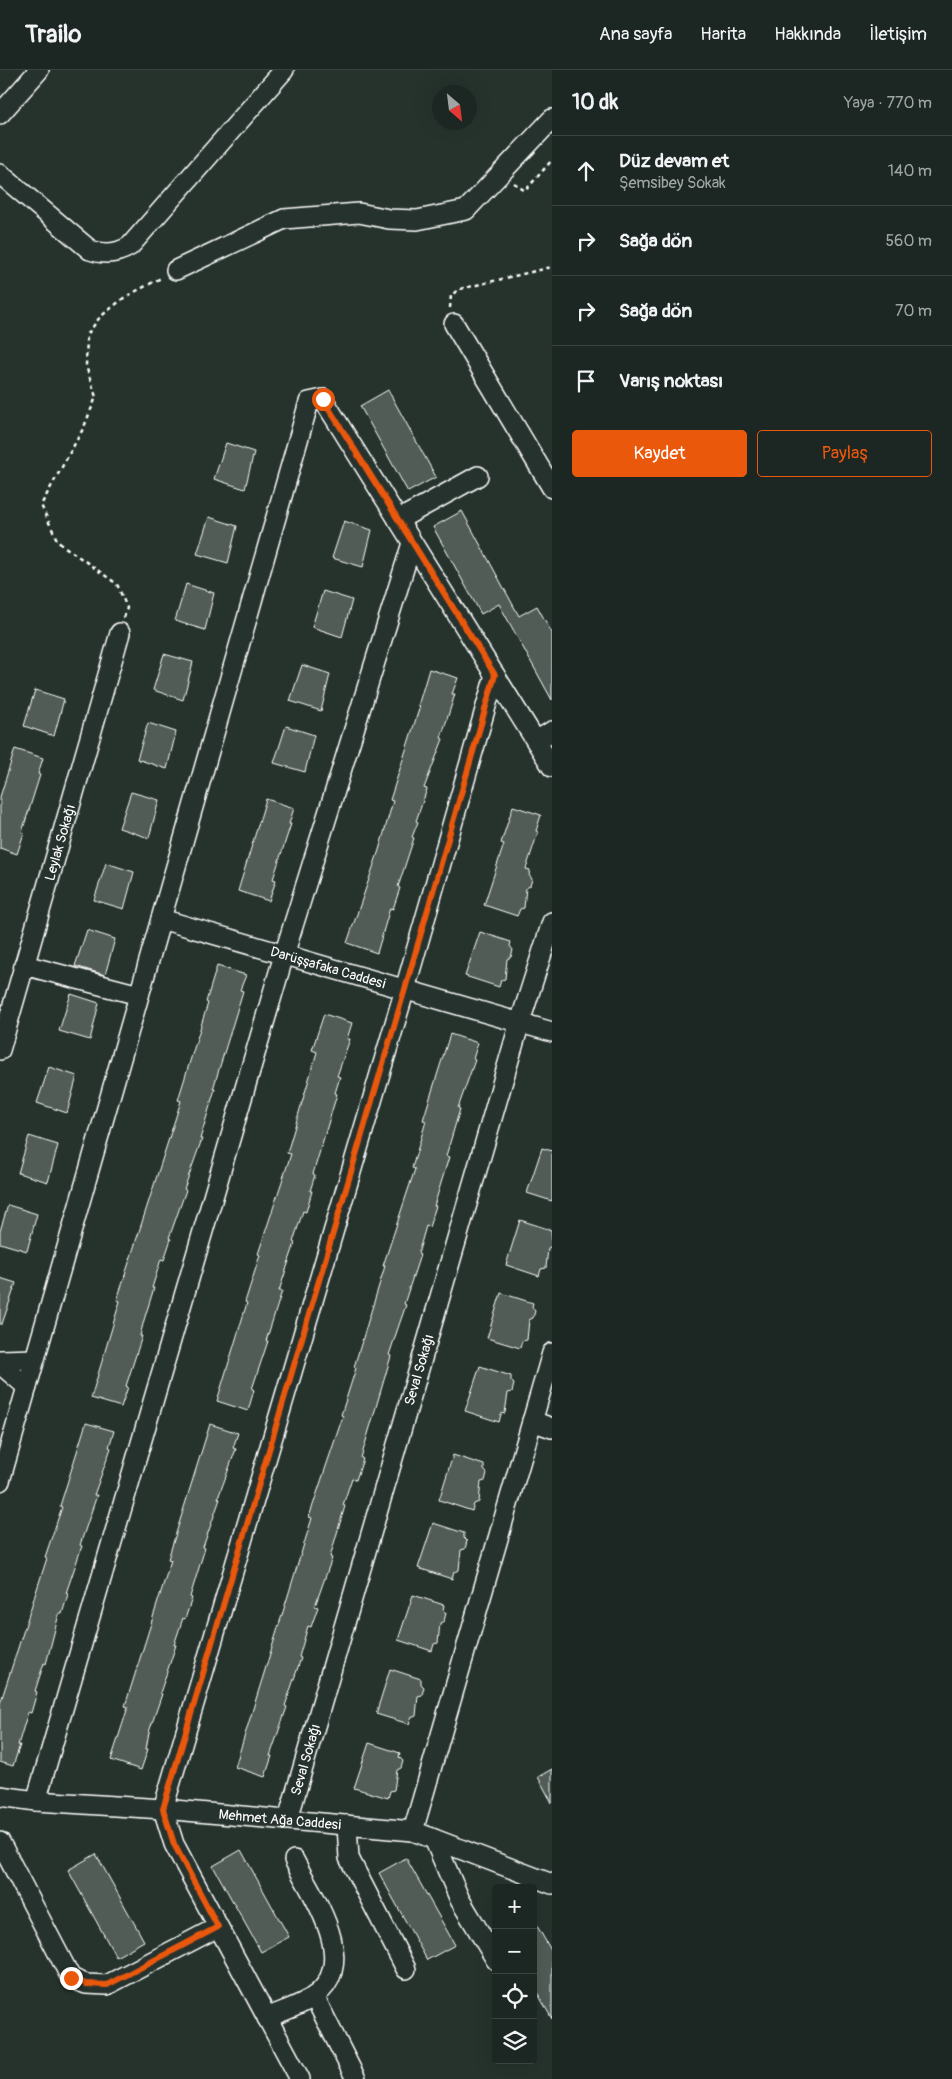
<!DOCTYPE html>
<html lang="tr">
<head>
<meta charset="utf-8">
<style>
	:root { --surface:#1c2622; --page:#252e2a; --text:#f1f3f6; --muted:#a0a5a5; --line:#3a4340; --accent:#ea580c }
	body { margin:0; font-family:Pangolin,sans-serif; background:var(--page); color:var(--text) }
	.controls { position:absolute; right:15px; bottom:15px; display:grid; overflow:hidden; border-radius:5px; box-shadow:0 5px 20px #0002 }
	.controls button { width:45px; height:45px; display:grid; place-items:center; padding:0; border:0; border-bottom:1px solid var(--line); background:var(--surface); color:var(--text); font:25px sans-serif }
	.compass { position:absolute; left:432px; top:15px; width:45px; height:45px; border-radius:50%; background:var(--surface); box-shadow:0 5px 20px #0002; rotate:152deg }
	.stop { position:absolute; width:15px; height:15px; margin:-11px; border:4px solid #ea580c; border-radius:50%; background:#fff }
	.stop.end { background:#ea580c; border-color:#fff; box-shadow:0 1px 5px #0008 }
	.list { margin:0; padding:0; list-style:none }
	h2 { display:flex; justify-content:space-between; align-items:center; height:65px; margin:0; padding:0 20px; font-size:21px }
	h2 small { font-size:16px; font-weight:400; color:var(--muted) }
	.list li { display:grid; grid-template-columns:32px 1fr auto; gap:15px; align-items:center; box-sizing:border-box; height:70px; padding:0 20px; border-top:1px solid var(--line) }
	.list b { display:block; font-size:19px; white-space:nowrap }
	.list p { margin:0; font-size:16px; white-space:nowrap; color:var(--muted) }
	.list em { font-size:16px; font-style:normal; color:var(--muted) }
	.actions { display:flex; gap:10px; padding:15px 20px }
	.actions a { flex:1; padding:11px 0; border:1px solid var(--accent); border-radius:5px; text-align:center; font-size:18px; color:var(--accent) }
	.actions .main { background:var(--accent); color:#fff }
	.icon { flex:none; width:28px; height:28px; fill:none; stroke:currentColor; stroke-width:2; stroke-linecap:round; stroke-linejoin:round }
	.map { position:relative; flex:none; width:552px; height:2009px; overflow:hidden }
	header { display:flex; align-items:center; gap:30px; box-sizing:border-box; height:70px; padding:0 25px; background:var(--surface); border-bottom:1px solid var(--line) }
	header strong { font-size:24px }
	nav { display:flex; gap:28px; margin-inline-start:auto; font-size:18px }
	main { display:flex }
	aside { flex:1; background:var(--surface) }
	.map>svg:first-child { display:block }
	.building { fill:#515c57; stroke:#fff }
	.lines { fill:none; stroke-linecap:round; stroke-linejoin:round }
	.minor-casing { stroke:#fff; stroke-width:22 }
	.path { stroke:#fff; stroke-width:2.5; stroke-dasharray:4 4; stroke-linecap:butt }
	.minor { stroke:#26332d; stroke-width:19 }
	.route { stroke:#ea580c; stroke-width:6 }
	.labels { text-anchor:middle; stroke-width:4; stroke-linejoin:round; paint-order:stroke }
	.street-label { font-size:14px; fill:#fff; stroke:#26332d }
</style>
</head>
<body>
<header>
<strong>Trailo</strong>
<nav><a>Ana sayfa</a><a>Harita</a><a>Hakkında</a><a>İletişim</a></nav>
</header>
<main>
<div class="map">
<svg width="552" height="2009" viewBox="0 0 552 2009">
	<rect width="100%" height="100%" fill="#26332d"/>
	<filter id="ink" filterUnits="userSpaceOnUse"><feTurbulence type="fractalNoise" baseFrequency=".02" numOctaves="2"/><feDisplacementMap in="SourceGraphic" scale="10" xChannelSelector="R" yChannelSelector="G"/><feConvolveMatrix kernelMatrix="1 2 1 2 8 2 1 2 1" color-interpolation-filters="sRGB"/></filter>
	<g filter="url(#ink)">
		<path class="building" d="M388,320l48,87 -28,15 -48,-86z
			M226,373l28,9 -9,37 -31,-10z
			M462,441l57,105 18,-10 15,27v67l-53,-96 -18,10 -48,-87z
			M209,447l28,9 -9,37 -31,-9z
			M344,451l28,9 -9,37 -31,-9z
			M186,514l28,9 -9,37 -30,-9z
			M323,521l29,9 -10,37 -30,-10z
			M164,584l29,8 -10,38 -30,-10z
			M302,595l28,9 -9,37 -31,-10z
			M429,599l29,9 -6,16h3l-14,44 2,1 -19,49 3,1 -11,32 2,1 -6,15 2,1 -16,49 2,1 -7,21 -3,-1 -13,45 -30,-10 32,-93 14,-49 -3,-1 30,-94h-2z
			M35,620l29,9 -10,37 -30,-10z
			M148,653l28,9 -9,37 -30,-10z
			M286,656l28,9 -9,37 -31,-9z
			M15,679l28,9 -5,16 2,1 -18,57 2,1 -7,21 -17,-6v-51z
			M131,722l28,8 -10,38 -30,-10z
			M266,729l28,9 -5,16h2l-18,55 3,1 -7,21 -31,-10z
			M513,736l28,9 -5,16 2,1 -12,37 4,1 -1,5 3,4 -2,7 -4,2 -2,20 -4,1 -3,7 -33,-11 20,-61 -3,-1z
			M106,793l28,9 -10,37 -30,-9z
			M87,860l28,9 -10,36 -30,-9z
			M480,862l31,10 -1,4 3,4 -2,7 -4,2 -2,20 -4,1 -2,7 -34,-11z
			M217,896l29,9 -6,15 3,1 -30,98h2l-15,50h2l-18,50 2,1 -17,48 2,1 -7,21 -3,-1 -9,29h2l-10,32 -4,16h2l-16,50 2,1 -7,20 -30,-9 29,-97 -3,-1 64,-199 -3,-1 30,-97 -2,-1z
			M71,924l28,9 -9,37 -31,-9z
			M324,944l28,9 -5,16h3l-13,37 3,1 -5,16 2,1 -24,80 2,1 -5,16h2l-6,21 -3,-1 -10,31 2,1 -16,48h3l-16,50h2l-16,48 2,1 -6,21 -31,-10 30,-98 -2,-1 15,-47 -2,-1 33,-100 -4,-1 30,-101 -5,-2z
			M450,964l28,9 -5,16 2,1 -17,48 2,1 -14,47 3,1 -15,49h2l-7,21 -3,-1 -8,28 2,1 -16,49 2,1 -7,20 -10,30 2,1 -30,102 2,1 -7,21 -4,-2 -9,27 2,1 -15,51 2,1 -17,48 3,1 -7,20 -3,-1 -9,31 2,1 -16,48 2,1 -17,49h2l-7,21 -30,-10 77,-249 -3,-1 34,-101 -2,-1 15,-47 -2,-1 31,-101h-2l32,-97 -3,-1 14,-47 -3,-1z
			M49,997l28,9 -10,37 -30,-10z
			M29,1066l29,9 -10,37 -30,-9z
			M542,1078l10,3v50l-25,-8z
			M8,1135l29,9 -10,37 -27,-8v-12z
			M520,1150l31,10 1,16 -4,2 -2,20 -5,1 -2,7 -33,-11z
			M0,1208l16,5 -14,41h-2z
			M501,1223l32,10 -1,4 3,4 -2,7 -4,2 -2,20 -5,1 -2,7 -33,-10z
			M480,1296l31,10v5l3,3 -2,8 -4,1 -3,20 -4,1 -2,8 -34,-11z
			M86,1353l28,8 -5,16 2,1 -17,47h3l-17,50 2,1 -16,47 2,1 -6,20h-3l-13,50 -2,-1 -9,28 2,1 -6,21 -3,-1 -10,33h2l-7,21 -13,-4v-58l47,-146 -2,-1 17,-50 -2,-1z
			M210,1354l28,9 -5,15 3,1 -18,49 2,1 -17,48 2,1 -15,49 2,1 -7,21 -2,-1 -9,27h2l-16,48 2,1 -13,38 -3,17h2l-7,21 -30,-10 17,-53 -3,-1 46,-146 -3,-1z
			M453,1385l31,10v5l3,3 -2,8 -4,1 -2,20 -5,2 -2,7 -33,-11z
			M433,1453l31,10v5l3,3 -2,8 -4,1 -2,20 -5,2 -2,7 -34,-11z
			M413,1525l31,10 -1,5 3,3 -2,8 -4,2 -2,20 -4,1 -2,7 -34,-11z
			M390,1599l31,10v5l3,3 -2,8 -4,1 -2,20 -5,2 -2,6 -33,-10z
			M369,1673l31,10 -1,4 4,4 -2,7 -4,2 -3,20 -4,1 -2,7 -34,-10z
			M552,1699v34l-14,-26z
			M241,1780l48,87 -28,15 -48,-86z
			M96,1784l48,87 -28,16 -48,-87z
			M406,1788l49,87 -28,15 -48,-87z
			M533,1849l19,33v67l-19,-34z"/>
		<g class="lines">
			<g class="minor-casing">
				<g id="minor">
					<path d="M0,44l39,-44"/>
					<path d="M0,104l90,76c14,5 27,4 40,-4l154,-176"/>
					<path d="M176,200l108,-51 75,-6 30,6 28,1 49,-10 86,-91"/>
					<path d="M454,254l98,164"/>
					<path d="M398,450l80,-44"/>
					<path d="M536,671l16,-10"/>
					<path id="s1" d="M161,849l391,113"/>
					<path d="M24,895l115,30"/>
					<path id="s2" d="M0,980l120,-417"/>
					<path d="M0,1290l35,-1"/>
					<path d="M0,1294l27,23"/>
					<path d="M532,1351l20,7"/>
					<path d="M0,1411l309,-1079 14,-3 229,368"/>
					<path id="s3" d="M0,1726l36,5 127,8 250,22 139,53"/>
					<path d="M36,1731l248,-846 128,-412"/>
					<path id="s4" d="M288,1749l232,-797 32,-100"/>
					<path d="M347,1755l2,33 57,111"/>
					<path d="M413,1761l139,-478"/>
					<path d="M434,1769l26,61 36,60"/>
					<path d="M0,1772l71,136 15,6 21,1 111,-58"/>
					<path d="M314,1926l42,83"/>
					<path d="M267,1948c15,-7 36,-13 49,-23 43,-34 -3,-98 -22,-135"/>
					<path d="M300,2009l-126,-235 -11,-35 242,-820 90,-314"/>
				</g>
			</g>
			<path class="path" d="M514,113l11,8 27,-31
				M450,238l1,-13 9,-6 92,-22
				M124,548l3,-10 -10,-24 -59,-42 -17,-37 43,-78 12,-30 -10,-31 1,-31 13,-18 25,-20 36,-19"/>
			<use href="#minor" class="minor"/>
		</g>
	</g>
	<g class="lines" filter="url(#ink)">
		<path class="route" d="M71,1908l15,6 21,1 111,-58 -44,-83 -11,-35 242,-820 90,-314 -172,-276"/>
	</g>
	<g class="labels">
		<g class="street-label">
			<text dy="5" stroke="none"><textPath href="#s2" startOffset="216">Leylak Sokağı</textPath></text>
			<text dy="5" stroke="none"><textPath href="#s1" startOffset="174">Darüşşafaka Caddesi</textPath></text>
			<text dy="5" stroke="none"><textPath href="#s4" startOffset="468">Seval Sokağı</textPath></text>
			<text dy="5" stroke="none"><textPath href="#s4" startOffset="62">Seval Sokağı</textPath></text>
			<text dy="5" stroke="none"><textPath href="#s3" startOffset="281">Mehmet Ağa Caddesi</textPath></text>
		</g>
	</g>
</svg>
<div class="controls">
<button>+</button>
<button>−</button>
<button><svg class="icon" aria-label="locate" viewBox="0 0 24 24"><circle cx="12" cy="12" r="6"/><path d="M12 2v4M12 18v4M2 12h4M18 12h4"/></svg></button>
<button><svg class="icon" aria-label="layers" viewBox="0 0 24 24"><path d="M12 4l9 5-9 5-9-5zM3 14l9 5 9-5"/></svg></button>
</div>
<svg class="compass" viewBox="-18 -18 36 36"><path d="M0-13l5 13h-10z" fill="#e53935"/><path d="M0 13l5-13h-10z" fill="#a0a5a5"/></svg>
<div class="stop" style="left:323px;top:329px"></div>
<div class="stop end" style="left:71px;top:1908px"></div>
</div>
<aside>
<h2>10 dk<small>Yaya · 770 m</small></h2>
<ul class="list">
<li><svg class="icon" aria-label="ahead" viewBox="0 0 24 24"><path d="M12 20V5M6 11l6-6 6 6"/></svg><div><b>Düz devam et</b><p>Şemsibey Sokak</p></div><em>140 m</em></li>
<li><svg class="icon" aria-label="right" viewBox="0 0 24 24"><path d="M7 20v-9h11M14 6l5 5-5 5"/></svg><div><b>Sağa dön</b></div><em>560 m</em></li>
<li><svg class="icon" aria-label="right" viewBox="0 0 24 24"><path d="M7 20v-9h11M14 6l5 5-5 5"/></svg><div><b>Sağa dön</b></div><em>70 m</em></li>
<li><svg class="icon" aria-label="arrive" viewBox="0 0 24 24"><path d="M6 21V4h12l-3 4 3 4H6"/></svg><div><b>Varış noktası</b></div></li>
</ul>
<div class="actions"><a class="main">Kaydet</a><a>Paylaş</a></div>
</aside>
</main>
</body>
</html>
